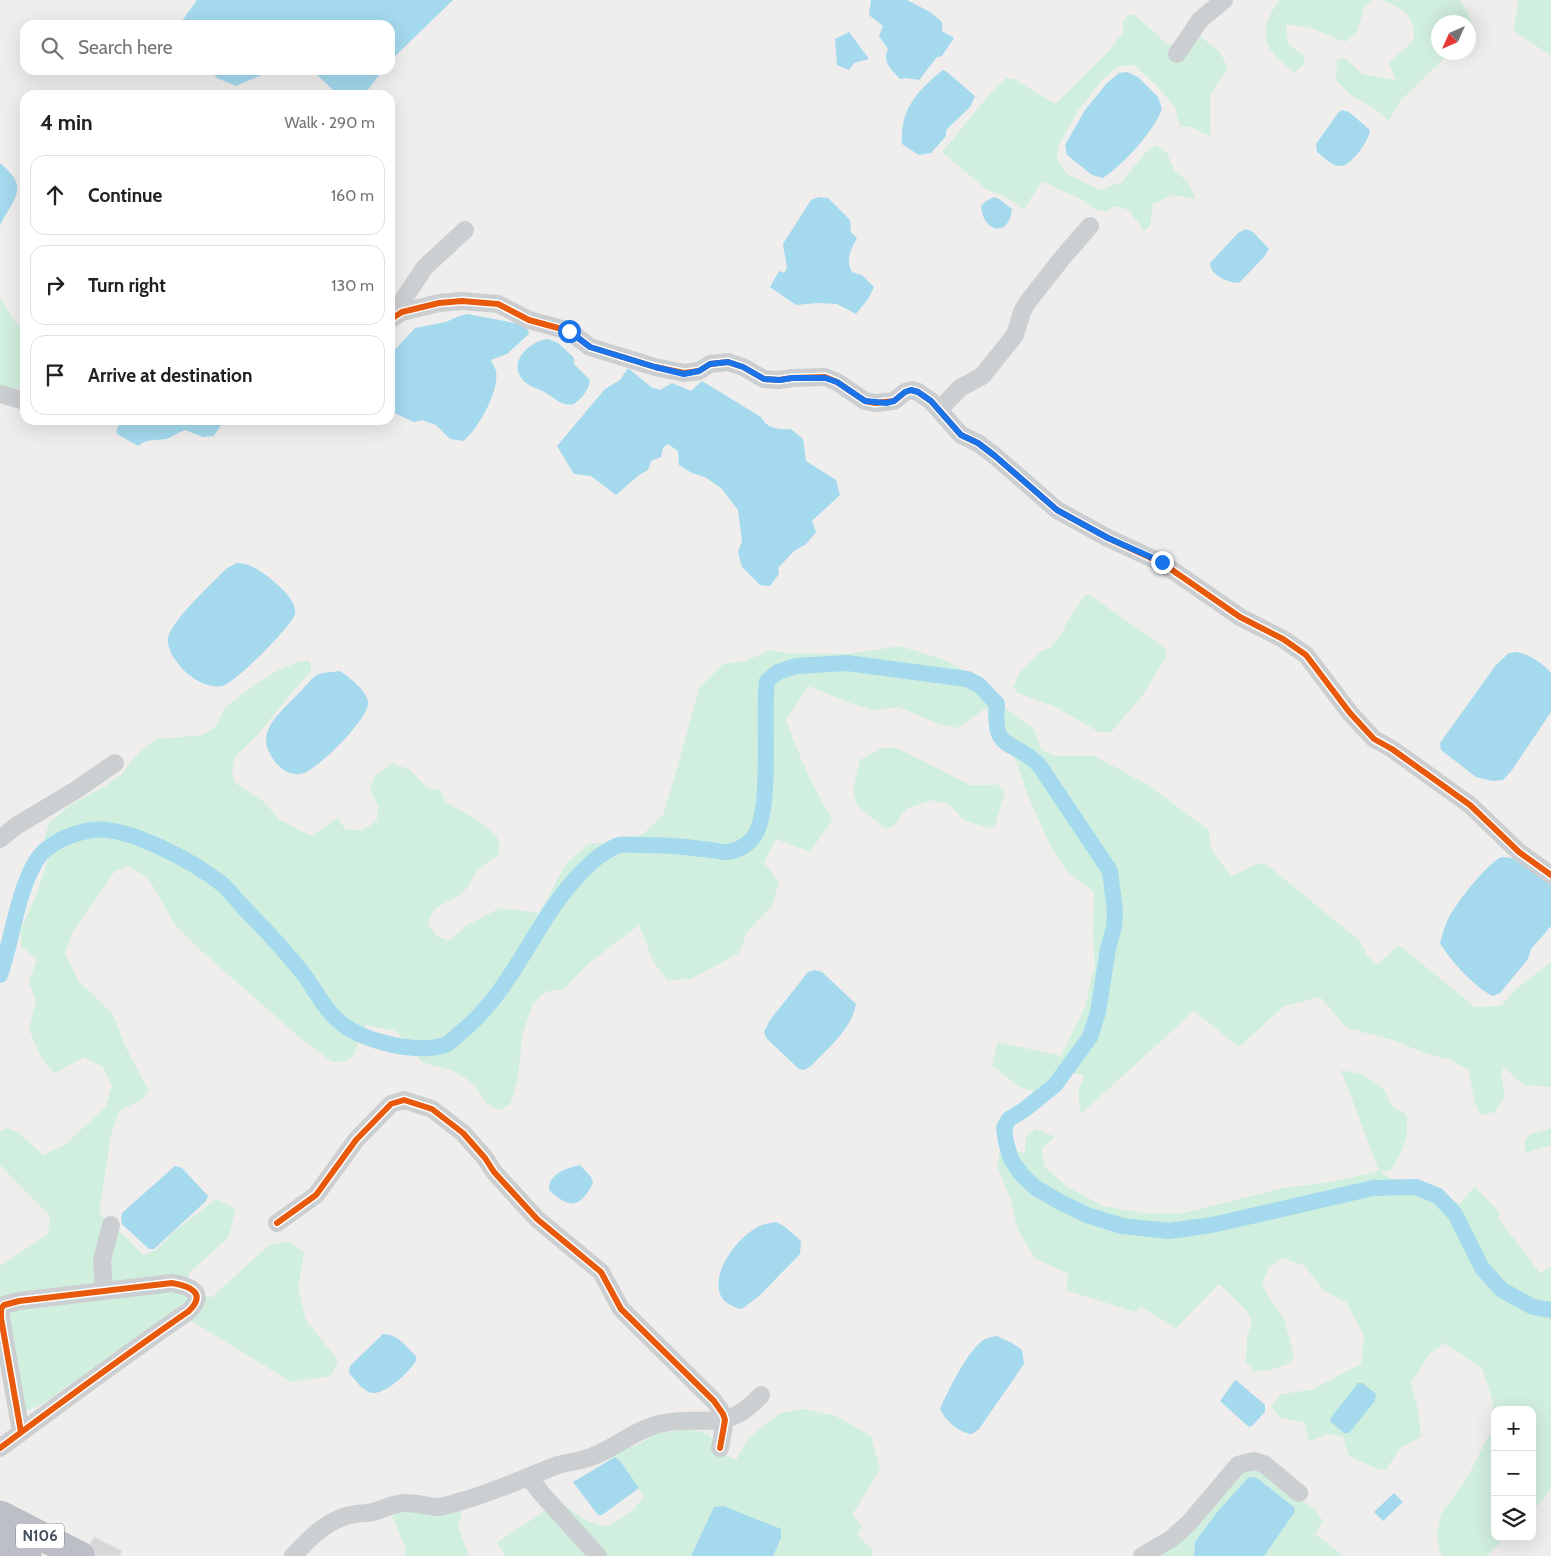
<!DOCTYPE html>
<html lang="en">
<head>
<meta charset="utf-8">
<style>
	:root { --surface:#fff; --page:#f2f2f2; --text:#202124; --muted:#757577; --line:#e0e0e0 }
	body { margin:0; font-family:Cabin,sans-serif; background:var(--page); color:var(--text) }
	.controls { position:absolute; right:15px; bottom:15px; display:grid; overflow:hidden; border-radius:10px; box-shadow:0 5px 20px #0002 }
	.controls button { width:45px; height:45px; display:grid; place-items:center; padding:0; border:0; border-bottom:1px solid var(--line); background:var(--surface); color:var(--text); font:25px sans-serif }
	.compass { position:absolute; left:1431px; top:15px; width:45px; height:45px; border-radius:50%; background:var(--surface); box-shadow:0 5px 20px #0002; rotate:225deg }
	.stop { position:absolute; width:15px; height:15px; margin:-11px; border:4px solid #1a73e8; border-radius:50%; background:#fff }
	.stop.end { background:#1a73e8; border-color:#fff; box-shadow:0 1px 5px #0008 }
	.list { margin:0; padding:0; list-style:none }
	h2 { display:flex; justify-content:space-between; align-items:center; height:65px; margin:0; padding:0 20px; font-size:21px }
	h2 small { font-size:16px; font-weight:400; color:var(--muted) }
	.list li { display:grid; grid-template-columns:32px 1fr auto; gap:15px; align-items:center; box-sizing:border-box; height:80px; margin:0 10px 10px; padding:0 10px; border:1px solid var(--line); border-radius:15px }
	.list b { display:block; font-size:19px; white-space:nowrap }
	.list em { font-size:16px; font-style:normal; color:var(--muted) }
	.icon { flex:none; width:28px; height:28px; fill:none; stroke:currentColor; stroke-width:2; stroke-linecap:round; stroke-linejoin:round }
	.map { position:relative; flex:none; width:1551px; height:1556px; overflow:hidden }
	.search { position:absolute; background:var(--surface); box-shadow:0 5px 20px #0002; left:20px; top:20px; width:375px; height:55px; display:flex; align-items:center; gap:12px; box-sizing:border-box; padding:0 18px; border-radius:15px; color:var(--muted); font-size:19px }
	.panel { position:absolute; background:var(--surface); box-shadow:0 5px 20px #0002; left:20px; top:90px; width:375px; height:335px; border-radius:15px }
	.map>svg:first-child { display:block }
	.green { fill:#d1efde }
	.water { fill:#a4d9ee }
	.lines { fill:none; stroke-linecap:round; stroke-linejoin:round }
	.canal { stroke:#a4d9ee; stroke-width:16 }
	.building { fill:#d7d7d9; stroke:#e0e0e0 }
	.highway-casing { stroke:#b3b7bd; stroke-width:29 }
	.street { stroke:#cccfd1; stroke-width:18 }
	.highway { stroke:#bcc0c6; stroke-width:28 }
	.cycleway-casing { stroke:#fff; stroke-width:9 }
	.cycleway { stroke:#e8590c; stroke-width:6 }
	.route { stroke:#1a73e8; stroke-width:6 }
	.labels { text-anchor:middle; stroke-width:5; stroke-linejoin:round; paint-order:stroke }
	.shield { fill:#fff; stroke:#7c838c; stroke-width:1 }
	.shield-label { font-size:15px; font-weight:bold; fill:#444e5b }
</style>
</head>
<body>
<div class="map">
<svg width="1551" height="1556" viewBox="0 0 1551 1556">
	<rect width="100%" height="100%" fill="#efeeed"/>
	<path class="green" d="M1280,0h92l-8,8 -7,24 -12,10 -34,-14 -25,-4 2,20 16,12v8l-10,9c-8,-8 -20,-16 -25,-26 -8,-16 0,-34 11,-47z
		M1382,0h78l11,19 -2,12 -1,-9h-30v30l12,1 -50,48 -11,20 -14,-12 -24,-14 -15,-15 1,-20 8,-2 17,16 34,6 -7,-17 25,-23c1,-26 -11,-31 -32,-40z
		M1519,0h32v56l-38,-26z
		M1134,14l34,31 33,-8 19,15 8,16 -18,27v41l-20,-9 -10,-1 -5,-19 -17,-20 -23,-22 -16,1 -18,15 -23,30 -19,33 -2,14 10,16 33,16 22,-8 23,-29 12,-8 10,8 7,17 13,11 9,18 -24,-4 -19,9 -3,22 -6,5 -15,-21 -14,-4 -9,6 -12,-3 -12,-9 -40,-19 -18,28 -15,-10 -23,-10 -44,-37 51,-62 13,-12 8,1 41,25 55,-54 14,-19 -2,-7 5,-8z
		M0,297l14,24 11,9v58h-21l-4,-1z
		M1085,595h5l75,53 2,8 -25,40 -31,36h-12l-43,-25 -38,-14 -5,-6 7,-15 23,-22 8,-3 10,-12 6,-13z
		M900,646l44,14 44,23 17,25 29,21 7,20 13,7h40l54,29 62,46 -1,12 5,11 18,22 23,-11 8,-2 9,6 87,71 8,15 10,10 22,-20 76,62 26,-1 15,-17 35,-27v125c-29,-3 -26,3 -47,-21l-3,10 4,20 -10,16 -15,3 -6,-15 -5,-30 -21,-11 -21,-5 -34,-14 -46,-12 -27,-31 -36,9 -45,41 -45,-36 -113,103 -3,-21 6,-18 -25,-4 -23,21 -16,-5 -28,-21 6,-24 63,14 25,-51 5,-28 4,-9 -2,-36 1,-40 -27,-21 -16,-24 -22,-49 -13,-37 -30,-53 -28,20 -19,-4 -40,-17 -27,3 -30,-10 -34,-14 -22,34c13,35 26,68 47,99l-23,33 -34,-13 -12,23 15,21 -7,23 -25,26 -8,21 -48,26 -24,1 -14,-19 -14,-36 -50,38 -25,26 -19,3 -13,13 -10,31 -4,43 -8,26 -12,5 -12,-7 -12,-19 -20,-13 -32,-9 -26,-31 -30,-6 -13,32 -8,4 -13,1 -33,-25 -102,-90 -22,-22 -26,-46 -20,-13 -14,5 -43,62 -7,20 14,29 34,32 13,34 23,43 -8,9 -22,11 -8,24 -12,78 29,26 15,16 13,-5 20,-20 40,-31 20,10 -8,29 -39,35 -1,23 24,1 57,-52 20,-4 15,11 -6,35 8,33 32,40 -7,16 -40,6 -96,-59 -26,-9 -125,89 -16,7 -6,-5 -22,-88v-51l48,-32 2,-18 -50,-51v-33l7,-4 12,5 24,22 23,-11 40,-38 6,-20 -9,-19 -19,-10 -29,16 -14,-15 -12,-29 7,-28 -7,-19 8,-23 -16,-13v-17l14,-31 14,-41 -5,-19 6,-16 22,-18 30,-16 19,-13 18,-23 18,-13 45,-4 13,-8 11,-20 21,-17 31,-20 23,-9h9l1,10 -23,26 -28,35 -25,25 -3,15 3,11 28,18 17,19 31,16 27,-18 7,11 17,2 15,-11 1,-15 -8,-15 4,-13 18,-14 18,7 16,17 14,3 6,12 31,18 19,15 4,11 -2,9c-6,5 -14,9 -19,14 -6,6 -8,14 -13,20 -14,15 -33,12 -38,35l9,12 12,5 18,-16 33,-17 39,5 27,-49 22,-20 23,-2 32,-8 20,-19 14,-46 22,-81 24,-24 22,-3 25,-11 19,3 60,1z
		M883,748h14l75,38 25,-2 8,8 -10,34 -7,2 -23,-7 -16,-17 -16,-4 -26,8 -14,19 -9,1 -27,-23 -4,-14 7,-31z
		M1341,1070l21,4 22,15 8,17 15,9v21l-7,19 -9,15 -11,1 11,8 27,4 41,21 16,-17 25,26 -2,5 42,55 11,-7v223l-19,23v-102h-37v127h11l-19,19h-45l-3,-7 -2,-16 4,-19 25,-34 25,-49 2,-29 -11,-34 -38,-25 -16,13 -17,27 8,31 2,23 -21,11 -14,22 -11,-2 -26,-12 -6,-20 -15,-2 -19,7 -5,-19 -23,-4 -10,-11 10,-13 30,-4 50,-26 3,-28 -18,-34 -22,-11 -20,-26 -22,-7 -13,9 -7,17 9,17 13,18 10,37 -4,7 -21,7 -15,2 -8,-10 1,-24 5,-17 -5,-10 -28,-27 -43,44 -35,-21 -6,5 -69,-22 3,-16 -34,-16 -17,-28 -8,-33 -13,-31 3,-16 25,3 1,-17 10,-7 19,8 -13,11 2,18 22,20 37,20 39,7h42l100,-25 52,-7 43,-10z
		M1551,1128v17l-26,8v-13l6,-6z
		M803,1409l33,7 35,20 9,33 -28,46 10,11 -5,9 16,15 -2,6h-98l8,-18 -67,-31 -23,49h-185l-9,-14 42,-27 18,-15 30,21 20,6 25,-16 12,-14 -24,-36 -5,-4 -6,4 -2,-9 9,-4 19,-2 22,-12 32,-5 20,5c7,13 14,21 27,26l13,-22 30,-24z
		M1252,1467l48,33 14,8 9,13 -8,13 29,22h-80l30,-43 -99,29 -1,14h-37l87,-87z
		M463,1508l-5,19 11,29h-64l1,-7 -14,-33 14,-6 19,4 26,-1z"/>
	<path class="water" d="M197,0h256l-63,61v-36h-211z
		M871,0h36l23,12 12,10v9l12,7 -12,18 -5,1 -18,23 -13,-2 -6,1c-9,-10 -18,-17 -12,-30l-9,-13 4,-10 -14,-11z
		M849,32l20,27 -15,4 -5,7 -12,-5 -2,-26z
		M210,70h63l-37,16 -19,-8z
		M312,70h71l-19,25h-26z
		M943,70l4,2 28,24 -5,11 -24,23v6l-15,17 -12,2 -17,-11c-2,-35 15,-53 41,-74z
		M1127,72l11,5 20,20 4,12c-8,22 -39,56 -59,69l-11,-3 -25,-20 -2,-10 20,-35 22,-27 12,-10z
		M1342,110l7,2 21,18c0,9 -19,36 -29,36 -9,1 -17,-9 -24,-14l-1,-8 22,-31z
		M0,163c30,25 15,33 0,62z
		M819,197l9,1 22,22 1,12 6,6c-6,11 -12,22 -5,34l10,3 12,12 -6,12 -12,15 -19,-10 -19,-1 -22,2 -26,-18 9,-16 5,2 3,-5 -4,-24 28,-44z
		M994,197l5,2 13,10c-3,29 -29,24 -31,-3l5,-5z
		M1246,229l7,3 16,17 -5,8 -25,26c-12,-1 -28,-7 -29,-20l28,-30z
		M467,314l53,10 8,6 1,4 -22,20 -16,6c1,3 4,8 5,11 4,19 -18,59 -33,70l-13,-2 -14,-14 -14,-5 -8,2 -24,-11v-56l25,-27 31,-6 11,-5z
		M548,339l10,4 12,11 4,4v6l16,16c-1,11 -9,18 -16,24 -12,3 -19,-6 -28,-11 -8,-5 -18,-6 -24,-14 -14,-18 8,-38 26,-40z
		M628,368l23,19 9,3 12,-7 19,8 11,-10 59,36c6,12 18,13 30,12l12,10 3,22 30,19 4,15 -28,26 4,11 -10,12 -12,7 -16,17 1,6 -9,12 -10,-1 -18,-18 -4,-15 4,-11 -4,-31 -16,-21 -17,-12 -13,-4 -13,-8 -1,-14 -10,-7 -5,4 -2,9 -10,4 -3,9 -9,5 -23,20 -25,-19 -17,-2 -17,-28 48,-57 15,-9z
		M127,420h4l8,4 3,-4h82l-10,16 -11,1 -18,-7c-7,2 -12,7 -19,9 -11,2 -18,-1 -28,7l-21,-12c-2,-7 4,-11 10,-14z
		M237,563c4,0 10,1 14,3 13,6 48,32 44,48 -3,12 -60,69 -73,72 -17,3 -36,-11 -45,-24 -5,-6 -10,-16 -9,-24 2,-16 46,-57 59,-70z
		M1517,652c13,3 25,11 34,21v39l-39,58 -9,10 -10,1 -17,-4 -35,-27 -1,-7 56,-78 13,-12z
		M340,671c10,7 25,18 28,30 4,15 -53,72 -68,73 -13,2 -24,-9 -30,-20 -14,-24 13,-44 28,-60 6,-5 12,-15 19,-19 6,-3 16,-3 23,-4z
		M1501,857c23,0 32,16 50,27v42l-20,23 -3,10 -28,34 -7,3c-17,-7 -44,-37 -53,-53 2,-8 5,-18 9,-26 9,-16 37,-52 52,-60z
		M815,970l7,2 34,32c-5,26 -28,44 -45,62l-7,4 -5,-1 -32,-30 -3,-7 6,-12 38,-48z
		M580,1165l11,12 2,6c-14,27 -24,25 -44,7 -1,-16 18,-22 31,-25z
		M175,1166l7,2 26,28 -2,5 -52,48h-5l-27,-25 -1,-5 1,-6z
		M776,1222l8,4 17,15 -1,13 -40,41 -18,14c-51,-10 -8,-76 23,-85 3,-1 8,-1 11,-2z
		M383,1334c15,0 23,13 33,22v5c-7,11 -33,37 -47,31 -8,-3 -14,-13 -20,-19l1,-7z
		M997,1336l15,7 10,7 2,14 -45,65 -7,5c-13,-1 -27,-14 -32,-25 9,-20 26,-55 42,-68 4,-3 10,-4 15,-5z
		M1235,1380l2,1 28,24v7l-13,14 -3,1 -29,-26z
		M1358,1383h4l14,11 -1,7 -26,32h-5l-14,-12 2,-5z
		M615,1457l5,4 19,27 -37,27h-4l-25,-33z
		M1249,1477l8,1 38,30 -1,5 -30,43h-70l1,-14 23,-31z
		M1394,1493l9,9 -20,19 -9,-9z
		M724,1506l57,23v9l-8,18h-82l23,-49z"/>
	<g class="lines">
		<path class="canal" d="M0,975c13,-37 16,-80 36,-114 11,-18 36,-28 56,-31 35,-5 102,32 130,54 9,8 16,18 24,26 20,20 39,41 56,62 13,17 23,39 40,52 24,18 74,30 103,21 5,-2 10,-7 14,-11 60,-47 80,-130 139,-177 6,-4 14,-10 21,-12 5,-1 12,0 18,0 22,0 44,1 65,4 8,0 16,3 24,3 9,0 20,-6 26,-13 22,-24 10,-123 15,-158l11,-9 18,-6 51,-3 120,16 12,6 18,19c-5,49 15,34 42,61l71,106 5,41 -1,15 -6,22 -10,63 -8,25 -35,48 -31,25 -15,9 -5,9 2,14 5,17 10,15 15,14 24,14 27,13 35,11 47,5 43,-6 161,-37 43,-1 22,9 17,18 27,54 20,22 31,17 18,3"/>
	</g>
	<path class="building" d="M94,1537l28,14 -3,5 -35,-1z"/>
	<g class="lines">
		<g class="highway-casing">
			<path id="highway" d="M0,1515l80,41
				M0,1543l27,13"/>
		</g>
		<path class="street" d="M1177,54l23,-34 24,-20
			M391,318l34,-51 40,-37
			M391,319l11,-7 37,-9 23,-2 36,3 31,16 40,11 21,16 65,20 29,6 15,-2 11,-7 18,-2 15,5 21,12 15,1 13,-2 33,-1 12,5 28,19 10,2 19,-2 11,-9 6,-2 7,2 13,9 30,34 17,8 17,13 62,54 51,28 54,25 78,54 43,22 23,16 44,58 24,26 18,10 78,56 49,47 32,23
			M0,394l25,7
			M939,410l21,-22 22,-12 33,-41 7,-23 5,-9 36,-46 27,-31
			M0,839l16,-13 60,-36 39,-27
			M277,1223l39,-28 40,-55 35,-36 13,-4 28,9 31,24 22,25 9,14 43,47 64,53 20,37 93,92 9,13 2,6 -5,28
			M104,1291l-2,-31 9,-35
			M0,1448c63,-47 125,-93 189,-137 18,-18 1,-25 -17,-28l-153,18 -15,4 -3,4v9l20,114
			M529,1477l12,16 57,63
			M293,1556c14,-15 30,-32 50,-39 10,-4 20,-3 30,-5 11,-3 21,-9 33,-9 10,0 20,3 30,4 8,0 18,-4 26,-6 33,-9 64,-24 96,-36 11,-3 22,-4 33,-8 24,-9 44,-27 68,-33 43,-11 66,12 102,-29
			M1142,1556l29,-17 18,-16 49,-58 16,-4 10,3 35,29"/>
		<use href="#highway" class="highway"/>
		<g class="cycleway-casing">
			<path id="cycleway" d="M391,319l11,-7 37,-9 23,-2 36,3 31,16 40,11 21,16 65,20 29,6 15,-2 11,-7 18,-2 15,5 21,12 15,1 13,-2 33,-1 12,5 28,19 10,2 19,-2 11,-9 6,-2 7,2 13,9 30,34 17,8 17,13 62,54 51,28 54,25 78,54 43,22 23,16 44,58 24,26 18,10 78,56 49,47 32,23
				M277,1223l39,-28 40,-55 35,-36 13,-4 28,9 31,24 22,25 9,14 43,47 64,53 20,37 93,92 9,13 2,6 -5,28
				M0,1448c63,-47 125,-93 189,-137 18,-18 1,-25 -17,-28l-153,18 -15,4 -3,4v9l20,114"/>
		</g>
		<use href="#cycleway" class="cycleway"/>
	</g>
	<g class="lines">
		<path class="route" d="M569,331l21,16 65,20 29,7 15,-3 11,-7 18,-2 15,5 21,12 16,1 12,-2h33l12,4 28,19 21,2 8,-2 11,-9 6,-2 7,2 13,9 30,34 17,8 17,13 62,54 51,28 54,24"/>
	</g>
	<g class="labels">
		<rect class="shield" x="16" y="1523.5" width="48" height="25" rx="4"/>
		<g class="shield-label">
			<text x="40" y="1541">N106</text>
		</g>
	</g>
</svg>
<div class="controls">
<button>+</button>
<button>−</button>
<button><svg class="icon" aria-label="layers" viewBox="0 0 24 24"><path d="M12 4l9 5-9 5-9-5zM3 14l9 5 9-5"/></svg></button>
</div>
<svg class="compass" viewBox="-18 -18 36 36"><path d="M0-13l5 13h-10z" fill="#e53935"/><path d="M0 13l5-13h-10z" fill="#757577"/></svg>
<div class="stop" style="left:569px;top:331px"></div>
<div class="stop end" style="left:1162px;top:562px"></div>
<div class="search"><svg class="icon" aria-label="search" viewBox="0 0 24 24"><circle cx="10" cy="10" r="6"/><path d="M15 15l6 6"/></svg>Search here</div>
<section class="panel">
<h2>4 min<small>Walk · 290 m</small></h2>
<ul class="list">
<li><svg class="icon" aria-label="ahead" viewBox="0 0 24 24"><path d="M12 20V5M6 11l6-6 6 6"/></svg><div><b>Continue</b></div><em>160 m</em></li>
<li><svg class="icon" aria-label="right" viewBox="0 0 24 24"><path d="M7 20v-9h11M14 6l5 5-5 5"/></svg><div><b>Turn right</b></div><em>130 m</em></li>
<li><svg class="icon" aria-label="arrive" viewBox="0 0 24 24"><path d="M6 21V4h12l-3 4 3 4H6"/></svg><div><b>Arrive at destination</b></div></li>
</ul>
</section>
</div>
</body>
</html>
